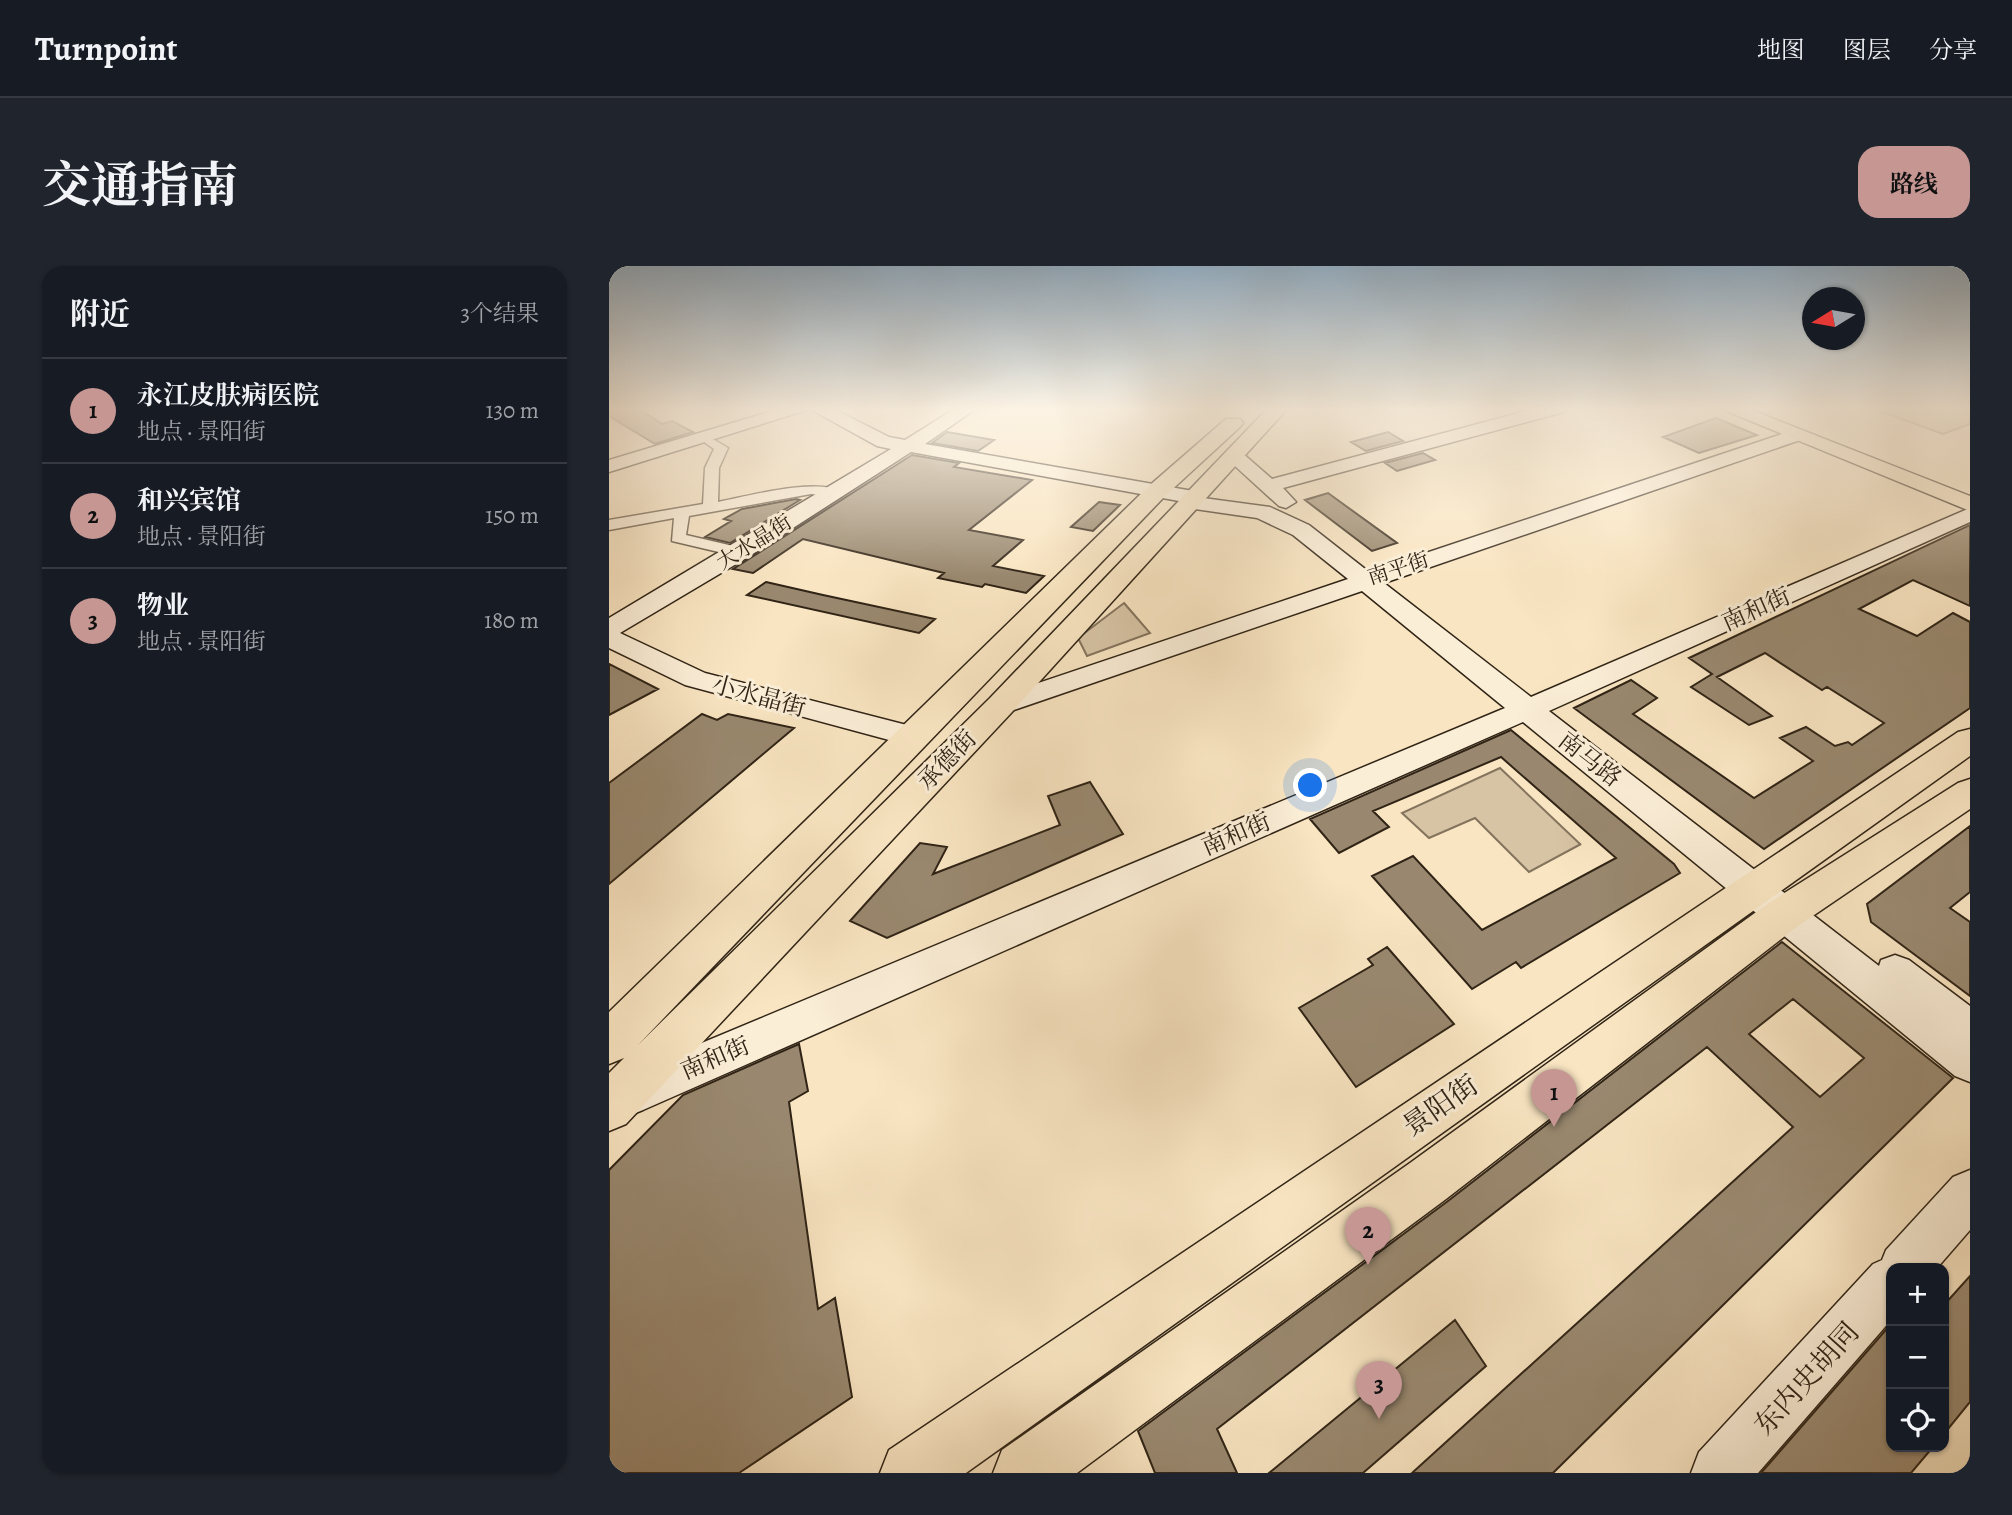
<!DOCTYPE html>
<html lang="zh">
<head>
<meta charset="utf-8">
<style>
	:root { --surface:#171b24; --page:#20242c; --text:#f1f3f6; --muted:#9ea1a6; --line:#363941; --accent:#c59692 }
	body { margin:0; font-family:Alegreya,"Noto Serif SC",serif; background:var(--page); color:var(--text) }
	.controls { position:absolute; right:21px; bottom:21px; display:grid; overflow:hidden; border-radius:14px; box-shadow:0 2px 5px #0004 }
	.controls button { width:63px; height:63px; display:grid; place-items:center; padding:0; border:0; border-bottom:2px solid var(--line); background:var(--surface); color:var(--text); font:35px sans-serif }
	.compass { position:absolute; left:1193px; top:21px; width:63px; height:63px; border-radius:50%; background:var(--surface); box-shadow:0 2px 5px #0004; rotate:259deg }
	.you { position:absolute; left:702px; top:520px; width:24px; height:24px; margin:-18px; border:5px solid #fff; border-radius:50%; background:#1a73e8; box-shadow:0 0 0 10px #1a73e833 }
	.badge { display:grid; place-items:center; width:46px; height:46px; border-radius:50%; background:var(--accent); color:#111; font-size:23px; font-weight:700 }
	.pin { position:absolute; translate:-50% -58px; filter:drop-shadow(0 2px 4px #0008) }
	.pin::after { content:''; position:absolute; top:37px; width:24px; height:21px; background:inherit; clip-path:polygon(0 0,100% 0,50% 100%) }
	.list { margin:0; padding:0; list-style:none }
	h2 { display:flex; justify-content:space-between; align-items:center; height:91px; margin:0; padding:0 28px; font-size:30px }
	h2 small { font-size:23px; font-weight:400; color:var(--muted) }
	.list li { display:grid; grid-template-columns:46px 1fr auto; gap:21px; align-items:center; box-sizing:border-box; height:105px; padding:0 28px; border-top:2px solid var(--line) }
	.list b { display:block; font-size:26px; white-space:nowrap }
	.list p { margin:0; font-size:23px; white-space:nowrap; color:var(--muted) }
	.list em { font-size:23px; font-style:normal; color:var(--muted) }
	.icon { flex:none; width:38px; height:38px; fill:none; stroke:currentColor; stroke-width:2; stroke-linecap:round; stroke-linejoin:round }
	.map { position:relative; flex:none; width:1361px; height:1207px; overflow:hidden; border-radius:21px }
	header { display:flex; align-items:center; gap:42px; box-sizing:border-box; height:98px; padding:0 35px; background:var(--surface); border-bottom:2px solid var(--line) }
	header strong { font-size:33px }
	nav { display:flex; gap:38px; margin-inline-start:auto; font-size:24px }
	.intro { display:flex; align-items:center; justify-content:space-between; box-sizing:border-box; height:168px; padding:0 42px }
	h1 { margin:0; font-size:49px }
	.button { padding:18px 32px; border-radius:21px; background:var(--accent); color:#111; font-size:24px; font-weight:700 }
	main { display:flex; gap:42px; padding:0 42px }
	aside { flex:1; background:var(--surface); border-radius:21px; box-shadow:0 2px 5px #0004 }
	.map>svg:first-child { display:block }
	.green { fill:#d7c4a5; stroke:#84745e; stroke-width:2 }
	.building { fill:#99886f; stroke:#302416; stroke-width:2; fill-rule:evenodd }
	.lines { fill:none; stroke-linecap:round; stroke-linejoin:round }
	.street-casing { stroke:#625441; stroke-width:3 }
	.secondary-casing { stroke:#302416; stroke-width:3 }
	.primary-casing { stroke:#302416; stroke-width:3 }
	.highway-casing { stroke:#302416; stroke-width:3 }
	.street { fill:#fbeed7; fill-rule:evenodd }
	.secondary { fill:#fbeed7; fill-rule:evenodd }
	.primary { fill:#f9e5c2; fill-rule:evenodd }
	.highway { fill:#f9e5c2; fill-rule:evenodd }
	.labels { text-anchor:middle; stroke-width:6; stroke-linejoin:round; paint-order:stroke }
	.far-street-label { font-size:21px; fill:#302416; stroke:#fbeed7 }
	.street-label { font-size:24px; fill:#302416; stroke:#fbeed7 }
	.near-street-label { font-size:28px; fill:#302416; stroke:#fbeed7 }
</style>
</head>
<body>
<header>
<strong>Turnpoint</strong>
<nav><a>地图</a><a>图层</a><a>分享</a></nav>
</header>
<div class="intro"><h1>交通指南</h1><a class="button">路线</a></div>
<main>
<aside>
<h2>附近<small>3个结果</small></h2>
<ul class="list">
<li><span class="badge">1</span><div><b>永江皮肤病医院</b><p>地点 · 景阳街</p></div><em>130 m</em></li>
<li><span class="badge">2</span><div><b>和兴宾馆</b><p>地点 · 景阳街</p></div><em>150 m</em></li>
<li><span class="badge">3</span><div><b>物业</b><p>地点 · 景阳街</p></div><em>180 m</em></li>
</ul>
</aside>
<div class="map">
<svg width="1361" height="1207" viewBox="0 0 1361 1207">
	<rect width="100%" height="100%" fill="#f9e5c2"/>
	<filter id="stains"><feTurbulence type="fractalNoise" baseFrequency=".00286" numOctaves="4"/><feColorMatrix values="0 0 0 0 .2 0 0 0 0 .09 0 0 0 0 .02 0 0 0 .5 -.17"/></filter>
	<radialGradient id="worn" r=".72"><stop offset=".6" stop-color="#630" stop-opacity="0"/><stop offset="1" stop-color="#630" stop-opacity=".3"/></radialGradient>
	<path class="green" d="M1262,142h99v16l-27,10z
		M515,337l26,30 -63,23 -9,-18z
		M891,502l80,76h1l-52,28 -54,-54 -46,20 -27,-25z"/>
	<path class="building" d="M0,142h28l25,16 10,-3 21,11 -38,12 -46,-28z
		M1107,152l41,17 -58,18 -36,-16z
		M338,166l47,8 -16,11 -46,-8z
		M779,166l15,9 -37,10 -15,-9z
		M814,187l12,7 -38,11 -12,-8z
		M303,189l47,8 -5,4 78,13 -63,50 54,10 -30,26 51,10 -18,17 -41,-9 -3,3 -44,-9 6,-5 -141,-34 -50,34 -20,-4z
		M719,227l69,50 -25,8 -67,-51z
		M187,233l4,1 -70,43 -25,-6 26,-16 -7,-2 18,-10z
		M490,236l21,3 -27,26 -22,-4z
		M1361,259v81l-57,-26 -54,29 58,27 36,-23 17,9v86l-206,141 -190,-141 57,-28 26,18 -24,16 121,84 59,-37 -33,-23 26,-11 29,19 13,-4 4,3 32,-22 -57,-36 -5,3 -57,-37 -48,24 55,39 -23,9 -58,-38 21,-13 -23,-16z
		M157,316l57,13 112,24 -16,14 -172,-38z
		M0,398l49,25 -49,26z
		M93,448l15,6 11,-6 66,14 -185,156v-101z
		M902,464l163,134 6,9 -159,95 -5,-6 -44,27 -100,-113 41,-20 69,74 134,-72 -115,-101 -128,54 16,16 -50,26 -29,-34z
		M481,516l33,52 -236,104 -37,-17 70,-78 27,4 -14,27 127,-49 -12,-29z
		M1361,560v66l-20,16 20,14v74l-99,-74 -4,-18z
		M1173,676l171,136 -400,395h-141l381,-346 -86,-80 -490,382 20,44h-82l-17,-42 310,-230zM1184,733l71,59 -44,39 -71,-63z
		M778,681l67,77 -98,63 -57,-79 74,-43 -5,-6z
		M190,778l9,47 -19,11 29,207 17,-11 17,99 -113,76h-130v-303l74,-75z
		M1361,1010v126l-26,32v-129z
		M846,1054l31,46 -123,107h-94z
		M1282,1058v123h42l-22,26h-150z"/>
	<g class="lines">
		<g class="street-casing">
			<path id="street" d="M97,169l22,13 -9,20 -1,34c26,-5 104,-26 123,-9l-7,4 -23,-3 -122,22 -3,19 60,14v6l-6,2 -68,-16 2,-23 -65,12v-10l94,-16 2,-36 9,-19 -14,-10z"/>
		</g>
		<g class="secondary-casing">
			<path id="secondary" d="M173,142h50l57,29 16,3 51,-32h21l-52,36 268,47 7,2 3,5 67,9 39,18 60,47 422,-141h12l3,4 -3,4 -419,144 147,114 439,-189v14l-421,189 330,255 2,-6 14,-5 14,5 61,46v76l-15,-6 -432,-354 -880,388 -15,6 -15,-6 -4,-22 4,-8 892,-372 -143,-117 -351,120 -10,3 -10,-3 -4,-6 4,-6 357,-120 -55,-44 -36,-17 -69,-10 -7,-2 -2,-5 -268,-49 -163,105 -128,76 85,40 221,57 4,7 -4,7 -11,3 -230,-62 -76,-37v-30l282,-169 -14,-3 -67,-37 -201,63v-12z
				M928,142h29l-2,4 -281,76 13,14 -10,6 -7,-2 -55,-50 3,-4h14l31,27z
				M1361,904v60l-33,38h-46v52l-133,153h-67l8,-21 174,-188 9,-4 4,-10 67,-73z"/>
		</g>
		<g class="primary-casing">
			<path id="primary" d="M659,142h20l-276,304 -386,412 -17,7v-58l15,-15 -15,6v-52l540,-526 77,-67h14l3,4 -3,4 -75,69 -527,549 352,-347z
				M1361,463v27l-1004,717h-86l9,-23 1069,-718z
				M1361,513v30l-172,117 -352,273 -369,274h-84l9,-23 408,-287 360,-261 188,-119z"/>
		</g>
		<g class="highway-casing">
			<path id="highway" d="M1110,142h27l224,88v15z"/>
		</g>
		<use href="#street" class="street"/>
		<use href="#secondary" class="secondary"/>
		<use href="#primary" class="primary"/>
		<use href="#highway" class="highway"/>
	</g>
	<linearGradient id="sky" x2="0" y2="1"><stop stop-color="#93adc2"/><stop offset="0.46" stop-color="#fcf3e4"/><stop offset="1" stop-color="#fcf3e4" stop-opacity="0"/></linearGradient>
	<rect width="1361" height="311" fill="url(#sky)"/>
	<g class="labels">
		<g class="far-street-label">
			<text transform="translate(145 276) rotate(-32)" y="7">大水晶街</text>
			<text transform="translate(789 302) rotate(-18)" y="7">南平街</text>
		</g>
		<g class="street-label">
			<text transform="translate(1147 343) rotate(-24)" y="8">南和街</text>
			<text transform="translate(150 430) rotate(15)" y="8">小水晶街</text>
			<text transform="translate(981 493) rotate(38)" y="8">南马路</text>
			<text transform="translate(338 494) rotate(-46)" y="8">承德街</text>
			<text transform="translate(627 568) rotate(-23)" y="8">南和街</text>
			<text transform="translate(106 792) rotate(-23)" y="8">南和街</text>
		</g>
		<g class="near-street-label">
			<text transform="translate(831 839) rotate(-35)" y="10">景阳街</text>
			<text transform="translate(1197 1112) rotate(-48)" y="10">东内史胡同</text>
		</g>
	</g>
	<rect width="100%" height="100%" filter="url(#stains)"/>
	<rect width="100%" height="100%" fill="url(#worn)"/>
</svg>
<div class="controls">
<button>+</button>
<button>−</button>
<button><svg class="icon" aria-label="locate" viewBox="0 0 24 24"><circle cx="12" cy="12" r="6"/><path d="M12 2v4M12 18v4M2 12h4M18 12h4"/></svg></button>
</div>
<svg class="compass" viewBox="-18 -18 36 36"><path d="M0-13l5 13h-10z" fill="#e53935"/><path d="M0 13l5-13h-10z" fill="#9ea1a6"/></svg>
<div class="you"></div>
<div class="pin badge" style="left:945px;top:861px">1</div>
<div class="pin badge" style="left:759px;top:999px">2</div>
<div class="pin badge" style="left:770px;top:1153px">3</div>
</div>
</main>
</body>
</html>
